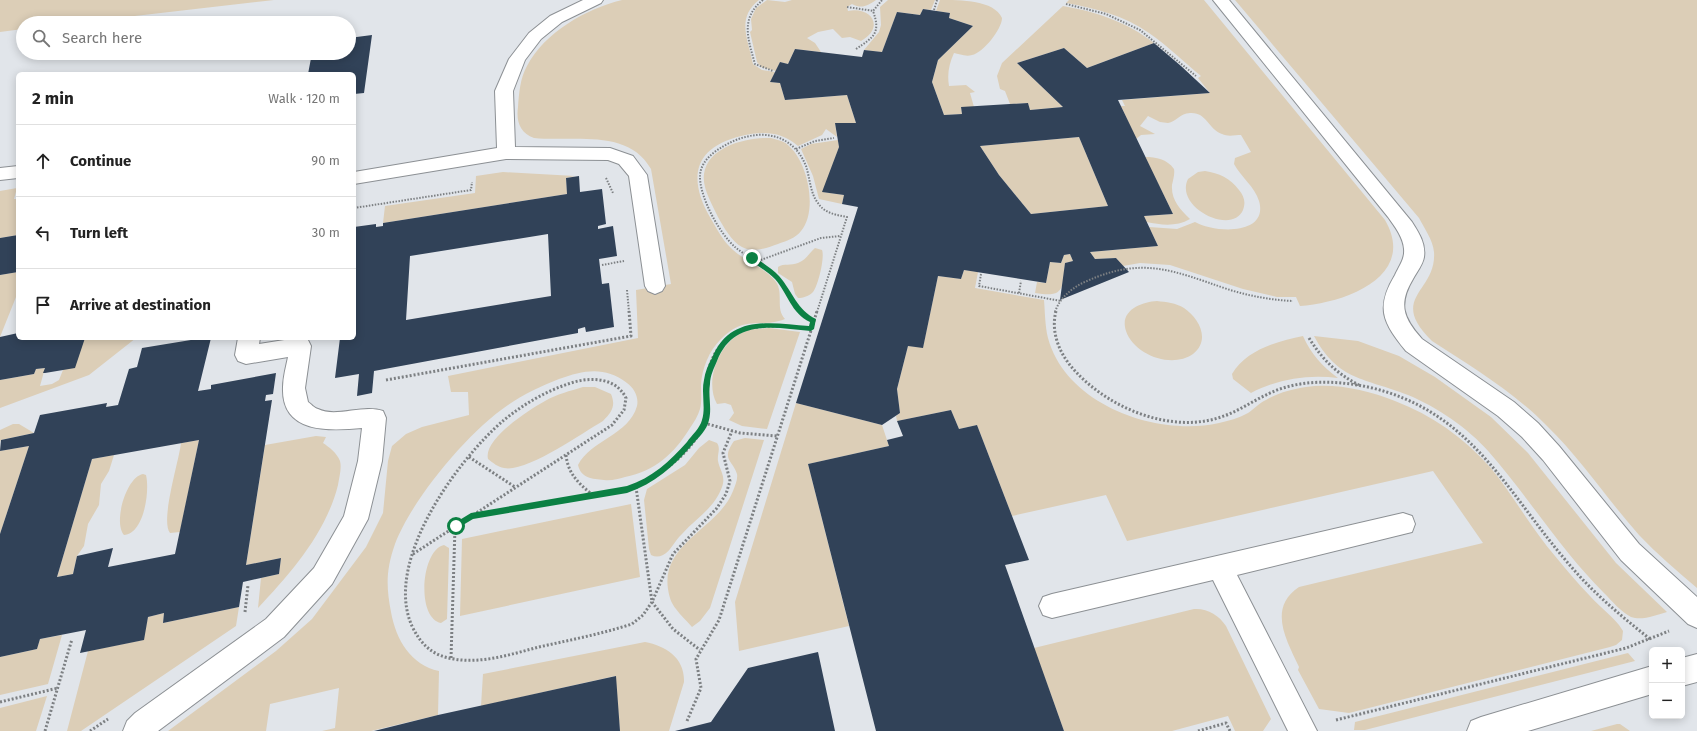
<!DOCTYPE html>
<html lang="en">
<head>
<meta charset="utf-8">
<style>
	:root { --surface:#fff; --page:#f2f2f2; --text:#222; --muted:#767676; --line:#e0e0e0 }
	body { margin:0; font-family:"Fira Sans",sans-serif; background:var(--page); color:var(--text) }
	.controls { position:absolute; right:12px; bottom:12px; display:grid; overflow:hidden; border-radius:6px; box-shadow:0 2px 10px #0003 }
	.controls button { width:36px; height:36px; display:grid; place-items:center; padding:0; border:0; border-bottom:1px solid var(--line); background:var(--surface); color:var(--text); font:20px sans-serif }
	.stop { position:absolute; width:12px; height:12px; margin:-9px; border:3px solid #0b8043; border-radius:50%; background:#fff }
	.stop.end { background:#0b8043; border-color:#fff; box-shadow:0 1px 4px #0008 }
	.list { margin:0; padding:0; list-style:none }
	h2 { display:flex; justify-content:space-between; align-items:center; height:52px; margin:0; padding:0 16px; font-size:17px }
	h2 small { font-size:13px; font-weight:400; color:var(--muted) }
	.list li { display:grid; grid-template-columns:26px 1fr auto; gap:12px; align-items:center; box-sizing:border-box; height:72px; padding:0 16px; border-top:1px solid var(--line) }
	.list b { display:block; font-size:15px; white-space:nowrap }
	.list em { font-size:13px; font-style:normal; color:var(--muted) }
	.icon { flex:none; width:22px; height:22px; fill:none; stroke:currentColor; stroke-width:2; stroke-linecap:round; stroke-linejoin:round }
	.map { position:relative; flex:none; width:1697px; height:731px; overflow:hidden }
	.search { position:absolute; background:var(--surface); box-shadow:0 2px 10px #0003; left:16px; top:16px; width:340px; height:44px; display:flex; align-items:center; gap:10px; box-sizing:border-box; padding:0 14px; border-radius:22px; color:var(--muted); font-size:15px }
	.panel { position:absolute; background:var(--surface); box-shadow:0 2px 10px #0003; left:16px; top:72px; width:340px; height:268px; border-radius:6px }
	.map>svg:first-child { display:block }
	.green { fill:#dcceb7 }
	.building { fill:#314258; fill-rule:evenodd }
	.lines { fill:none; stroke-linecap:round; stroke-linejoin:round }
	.minor-casing { stroke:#8c9094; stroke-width:2 }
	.path-far1 { stroke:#7d8083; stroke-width:2; stroke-dasharray:1.5 1.5; stroke-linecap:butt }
	.path { stroke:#7d8083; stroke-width:3; stroke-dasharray:2 2; stroke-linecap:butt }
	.minor { fill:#fff; fill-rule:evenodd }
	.route { fill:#0b8043 }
</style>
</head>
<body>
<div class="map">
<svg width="1697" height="731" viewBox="0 0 1697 731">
	<rect width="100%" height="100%" fill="#e1e5ea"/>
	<path class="green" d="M0,0h274l-200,23h-51v6l-23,3z
		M622,0h137c-23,18 -11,39 -6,64l9,6 13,2 -5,10 10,1 5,17 62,-5 9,28h-21l2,14 -11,-8 -4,6 -24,11c-17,-15 -36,-15 -57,-10 -49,12 -53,44 -30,83 6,10 11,20 19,28 13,14 34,19 46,35 8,12 -1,26 9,37 -25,10 -39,-5 -64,20 -12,12 -19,29 -20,46 0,8 1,17 -1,24 -2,7 -6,13 -10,19 -16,26 -35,43 -65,49 -7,2 -14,4 -21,3 -12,-1 -23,-2 -26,-15 13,-25 51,-30 59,-59 2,-9 -3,-18 -10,-23 -22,-17 -43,-13 -68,-4 -18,7 -35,15 -51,26 -40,27 -96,94 -113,139 -9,26 -9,42 -4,68 5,28 20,53 48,59l-1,44 -67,16h-49l13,-3 4,-40 -69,16 -4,27h-98l108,-80 36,-32 54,-72 17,-34 5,-52 4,-15 14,-12 16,-7 47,-12 -1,-23h-17l-3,-16 190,-38 -2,-48 35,-6 -20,-115c-23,-41 -78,-27 -117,-31 -14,-5 -18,-16 -16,-31 1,-13 2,-29 9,-41 18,-34 59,-57 95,-66z
		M767,0l18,2 7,-2h84c-9,6 -14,9 -24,4l-5,3 1,4c24,-5 37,17 13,30l-11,-4 -8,1 -9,-9 -15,3 -11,6 8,5 6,9 -26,-3 -7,15 -8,-2 -4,9 -15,-4 -4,-5 -7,-30 2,-2 -1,-11 5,-11z
		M888,0h47l-4,10 -8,-1 -3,6 -23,-3 -15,40 -18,-2 15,-18 2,-7 -1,-18z
		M940,0c21,0 54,0 62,18 0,11 -19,35 -30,37 -6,2 -13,-1 -18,-2 -5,11 -7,21 -5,33l17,-1 9,7 -5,1 4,14h-13l1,7 -18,1 -12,-33 6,-22 35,-34 -24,-8 1,-5 -14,-2z
		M1069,0h135l181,220c33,57 -41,83 -85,86l-4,-9h-19l-34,-8 -73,-24 -30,-2 -17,3 -7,-8 -21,1 -5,-7 68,-6 -9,-19 28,2 18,-7c19,11 74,14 64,-21 -4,-14 -18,-24 -25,-37l1,-6 16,-6 -10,-17c-6,0 -13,2 -19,-1 -14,-5 -15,-22 -32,-21 -10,0 -14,9 -22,10l-8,-1 -12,-6 -8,10 15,8 -14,1 -5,4 -15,-33h4l-3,-6 88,-7 -12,-15 3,-2c-17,-14 -33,-30 -52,-43 -24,-17 -54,-25 -83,-30z
		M1235,0h462v588c-20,-17 -40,-34 -58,-53 -32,-36 -58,-76 -92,-109 -33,-34 -75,-59 -115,-85 -45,-44 5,-49 2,-89 -1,-12 -10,-24 -15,-34z
		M1063,6c34,6 64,16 91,37l-67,25 -23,-20 -47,15 46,44 -33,3 -2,-7 -18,1 -5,-13 -5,-2 -3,-13 5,-13z
		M1079,137l29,69 -77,8 -32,-39 -19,-29z
		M771,138c7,2 14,3 19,9 18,17 28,64 11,84 -5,7 -15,10 -23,13 -11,4 -25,9 -36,3 -10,-5 -19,-21 -24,-30 -6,-13 -16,-29 -14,-43 4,-28 44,-37 67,-36z
		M838,140l1,7 -16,45 21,3 -2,9 -23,-5 -6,-23 -12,-27 10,-5z
		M1145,157c11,0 22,2 29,12 1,5 -1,11 -2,16 -1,15 8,24 18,34 -14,8 -28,6 -44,3l-2,-6 29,-2z
		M1205,171c14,2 25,7 34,19 5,6 7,12 4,20 -11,26 -69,-3 -55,-31l10,-7z
		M503,172l72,4 -9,2 1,16 -184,29 2,-17 90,-13 1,-17z
		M17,188l-3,11h4v36l-18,3v-47z
		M815,248l7,2c3,7 -4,36 -9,42 -4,4 -10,6 -15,6l-3,-4 -3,-12 -14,-9v-6c6,-4 13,-1 20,-4 8,-3 11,-10 17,-15z
		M1070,254l3,7 -8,2c-3,26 0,35 -30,30l2,-11 9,1 4,-21 11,1 3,-8z
		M964,270l14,2 -3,16 69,12c1,12 1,26 4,38 18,67 109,99 171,85 9,-2 20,-5 29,-10 6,-4 11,-10 18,-13 12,-7 26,-11 40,-13 29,-4 61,3 89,14 37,14 68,36 95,66 23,28 41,61 65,89 11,13 22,27 35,40 9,10 20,18 29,29l4,6 -1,9 -6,5 -6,2 -261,66 -30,-4 -21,-39 1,-3c-12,-26 -32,-59 0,-80l184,-44 -50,-72 -306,70 -21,-46 -94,21 -35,-91 -18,4 -8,-19 -54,11 -1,-5 4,-3 -3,-24 11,-43 15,1 15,-71 23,3z
		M18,272v20l-18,45v-62z
		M1157,301c9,1 19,2 27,7 15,10 27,32 9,46 -21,15 -59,1 -67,-23 -7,-21 16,-29 31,-30z
		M769,328l31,4 -33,97 -25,-3 -13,-6 5,-7 -3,-8 -6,-2 -8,1c-13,-23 2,-62 27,-72 8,-4 17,-3 25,-4z
		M1303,336c8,18 19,30 35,42 -30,-4 -60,1 -87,15l-18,-14 -1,-5c14,-24 46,-33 71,-38z
		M1314,336l44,5 41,15 36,21 56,40 37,36 88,110 51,49c-11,3 -25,9 -36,5 -10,-5 -19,-16 -27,-24 -43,-43 -75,-95 -115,-141 -21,-24 -52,-45 -81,-57 -43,-17 -70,-14 -94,-59z
		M85,338h51l-47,37 -89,33v-28l34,-6 2,-5 9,-1 -5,18 12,-2 7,-4 4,-10z
		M583,387h12l16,7c5,12 1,18 -8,27 -21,12 -77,52 -99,47 -6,-1 -11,-5 -16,-9 -5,-20 41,-49 57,-58 12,-7 25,-10 38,-14z
		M796,403l86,22 7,21 -81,18 41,162 -110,25 -4,-49z
		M13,424h6l15,9 -33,7 -1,2v-12z
		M316,436l10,1 -3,6c6,4 14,10 17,18 2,7 -1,17 -2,24 -12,48 -47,88 -80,123l3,-30 18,-4 2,-16 -35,7 19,-120z
		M745,438l19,2 -54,168 -10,13 -8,6c-5,-6 -12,-12 -16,-18 -5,-6 -7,-13 -8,-20 -7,-46 51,-61 65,-98 2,-5 5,-12 4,-17 -5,-15 -16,-14 -3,-33z
		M199,440l-19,92 -10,1c-10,-12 9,-72 11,-90z
		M709,440l8,3c4,6 0,11 1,18 2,10 8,15 4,26 -8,22 -26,31 -40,47 -7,6 -11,17 -19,21 -4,2 -8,2 -12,0l-2,-6 -5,-49 3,-11 38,-24 14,-17z
		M29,446l-29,88v-83z
		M114,455l-5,16 -8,13 -2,21 -11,19 -4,22 -7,10 -4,18 -16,3 35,-118z
		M143,474l3,1c4,16 -2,59 -22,60 -11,-12 2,-58 19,-61z
		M631,504l9,73 -180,39 2,-77z
		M444,545l5,3v4l-2,67 -6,4c-25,-5 -20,-73 3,-78z
		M239,607l-3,19 -155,105h-14l21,-80 55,-11 5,-23 16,-4 -1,10z
		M1194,609c13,-1 25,6 32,17l45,93 -8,12h-28l-7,-15 -56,15h-108l-30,-83z
		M62,635l-14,49 -48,11v-38l37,-8 3,-10z
		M645,642c21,4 40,16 39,40l-15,49h-49l-5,-55 -134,30 2,-32z
		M1628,653l7,8 -270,69h-11l1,-8z
		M47,696l-11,35h-36v-23z
		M1620,724l10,7h-39l26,-7z"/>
	<path class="building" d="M923,9l27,4 -1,5 24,8 -35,34 -6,22 12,33 18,-1 -1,-7 67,-4 2,7 33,-3 -46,-44 47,-15 23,20 67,-25 27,23 29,27 -92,7 55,114 -29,2 14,30 -68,6 5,7 21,-1 13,14 -69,28 5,-37 8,-2 -3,-7 -6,1 -3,8 -11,-1 -4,21 -82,-13 -3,9 -23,-3 -15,72 -15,-2 -11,43 3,24 -18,12 -86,-22 62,-196 -16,-3 2,-9 -22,-3 17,-45 -4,-24h21l-9,-28 -62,5 -5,-17 -10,-1 10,-20 8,2 7,-15 67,8 2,-7 18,2 15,-40 23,3zM1079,137l29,69 -77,8 -32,-39 -19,-29z
		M372,35l-8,58 -10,1v-20h-46l4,-21h37v-15z
		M579,176l1,16 22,-3 4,35 -8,2v3l15,-3 4,30 -18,3 3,25 7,-1 5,44 -28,5 -1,-5 -7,2v4l-204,38 -2,22 -15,3 2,-22 -24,4 5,-40h14v-111l22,-3v3l7,-1v-3l184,-29 -1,-16zM548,234l3,62 -145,24 4,-64z
		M18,235v37l-18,3v-37z
		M18,333v5h67l-10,30 -30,5h-2l2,-5 -9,1 -2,5 -34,6v-43z
		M203,338h8l-13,53 13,-2v-4l65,-12 -3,21 -7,1 -1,6 7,-1 -26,165 35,-7 -2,16 -36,8 -4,25 -76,16 1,-10 -16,4 -4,23 -64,13 6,-23 -46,9 -3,10 -37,8v-123l29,-88 -29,5 1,-11 33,-7 6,-18 67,-12 -1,4 12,-2 11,-36 8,-2 5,-19zM199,440l-24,114 -67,13 5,-19 -36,8 -4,18 -16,3 35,-118z
		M951,410l8,19 18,-4 52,135 -24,5 59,166h-188l-68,-267 81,-18 -2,-6 16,-4 -6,-15z
		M818,652l17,79h-160l36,-9 37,-54z
		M616,676l4,55h-246l64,-16z"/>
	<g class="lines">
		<g class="minor-casing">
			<path id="minor" d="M583,0h20l-2,3 -39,19 -21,17 -16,21 -12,31 2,56 95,1 23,8 14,19 18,111 -3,5 -7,3 -7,-3 -3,-5 -16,-110 -10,-12 -11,-4 -102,-1 -152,25v-12l143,-24 -2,-57 14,-32 20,-26 21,-17z
				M1213,0h16l183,222c7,11 14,22 12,35 -1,7 -7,15 -11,22 -15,25 -10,39 9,60l92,63 24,21 21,23 80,98 58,53v31l-9,-4 -67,-64 -78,-100 -21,-23 -24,-21 -92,-65c-23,-28 -31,-43 -11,-76 4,-9 10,-16 9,-26 -1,-12 -9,-22 -16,-32z
				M18,166v12l-18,2v-12z
				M238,338h22l-1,6 38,-6 11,2 3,6 -6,42 3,14c3,2 6,6 10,7 18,9 45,-5 65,2l3,7 -4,43 -14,58 -36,65 -48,53 -126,94h-35l4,-10 8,-8 131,-94 48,-51 30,-52 14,-55 4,-33c-33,3 -81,6 -79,-41 0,-10 3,-20 5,-30l-42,7 -8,-3 -3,-6z
				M1403,513l9,3 3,8 -3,8 -175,43 80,156h-29l-75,-151 -161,38 -9,-3 -4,-9 4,-9 9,-3z
				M1697,654v28l-15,4v-28z
				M1652,666v28l-124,37h-61l4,-10 10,-4z"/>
		</g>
		<path class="path-far1" d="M763,0c-23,18 -15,39 -8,64l18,7
			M1066,4l40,10 34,16 56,46
			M847,7l27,4
			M934,10l3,-10
			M856,49c18,-12 25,-16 17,-38l9,-11
			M796,149l19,-8 19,-3
			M606,178l7,15
			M354,208l117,-18 1,-8
			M758,261l63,-23 19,-2
			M602,265l22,-4
			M981,274l-2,12 82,15
			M627,290l2,22
			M1019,293l2,-12
			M801,312c-10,-12 -16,-26 -27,-37 -12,-11 -27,-18 -39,-28 -16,-14 -36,-51 -35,-72 1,-13 12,-22 22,-28 31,-19 69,-18 84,19 4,12 4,27 12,37 6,10 18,12 29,14l-30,95
			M1055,312c5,-15 18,-25 32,-31 56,-25 87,-10 140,8 22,7 44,11 66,12"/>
		<path class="path" d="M800,311l14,10
			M1056,311c-6,23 5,46 21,62 34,36 95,61 144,44 16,-5 30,-15 45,-22 31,-16 68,-15 102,-8 103,23 138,104 200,176 24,29 53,53 82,76
			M814,321l3,-10
			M1309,338c13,21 28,36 50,47
			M386,380l245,-44 -2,-25
			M704,423l36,10 37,3
			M566,455c2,19 13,29 27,40
			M469,457l46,30
			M636,487l16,115 21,27 27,21
			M472,516l155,-26c31,-13 66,-36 78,-69 5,-13 0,-27 1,-40 10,-61 57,-58 105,-52
			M413,554l199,-129 12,-15 2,-12c-10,-20 -33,-21 -52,-16 -26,8 -49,21 -70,38 -47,40 -121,142 -92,206 9,19 21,30 42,33 28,5 58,-5 85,-12 31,-7 62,-13 93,-23l11,-9 9,-13 21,-48 44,-46 9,-14 4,-13 -7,-28 9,-22
			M245,612l3,-27
			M451,658l4,-131
			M0,702l58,-14
			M1336,720l290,-72 43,-17
			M687,721l14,-33 -5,-29 23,-39 95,-299
			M45,731l27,-92
			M90,731l18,-12
			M1198,731l28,-8 4,8"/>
		<use href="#minor" class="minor"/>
	</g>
	<path class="route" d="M750,256h4c8,7 19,13 25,20 14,16 18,34 37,43l-2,10 -3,2c-37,-3 -77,-13 -94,30 -3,7 -7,15 -7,23 -2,12 2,24 -1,36 -2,10 -11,18 -17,25 -19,22 -37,38 -65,48l-154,26 -15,9h-5v-4l18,-11 156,-27c25,-8 43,-25 60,-44 5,-7 13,-14 15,-22 4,-13 -1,-27 2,-40 1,-8 4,-15 8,-22 18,-44 59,-35 97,-32l1,-4c-19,-9 -22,-28 -35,-43 -7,-7 -17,-13 -25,-19z"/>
</svg>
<div class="controls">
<button>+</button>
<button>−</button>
</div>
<div class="stop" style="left:456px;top:526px"></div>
<div class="stop end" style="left:752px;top:258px"></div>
<div class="search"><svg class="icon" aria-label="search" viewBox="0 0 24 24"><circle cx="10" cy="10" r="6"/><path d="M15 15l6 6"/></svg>Search here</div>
<section class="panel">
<h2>2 min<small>Walk · 120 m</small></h2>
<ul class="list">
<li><svg class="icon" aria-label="ahead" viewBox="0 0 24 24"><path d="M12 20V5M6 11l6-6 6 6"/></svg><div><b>Continue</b></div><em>90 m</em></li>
<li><svg class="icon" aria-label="left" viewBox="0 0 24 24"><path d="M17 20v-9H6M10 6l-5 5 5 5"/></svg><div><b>Turn left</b></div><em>30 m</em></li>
<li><svg class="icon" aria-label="arrive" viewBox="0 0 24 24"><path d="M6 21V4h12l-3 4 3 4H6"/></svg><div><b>Arrive at destination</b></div></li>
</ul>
</section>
</div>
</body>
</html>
